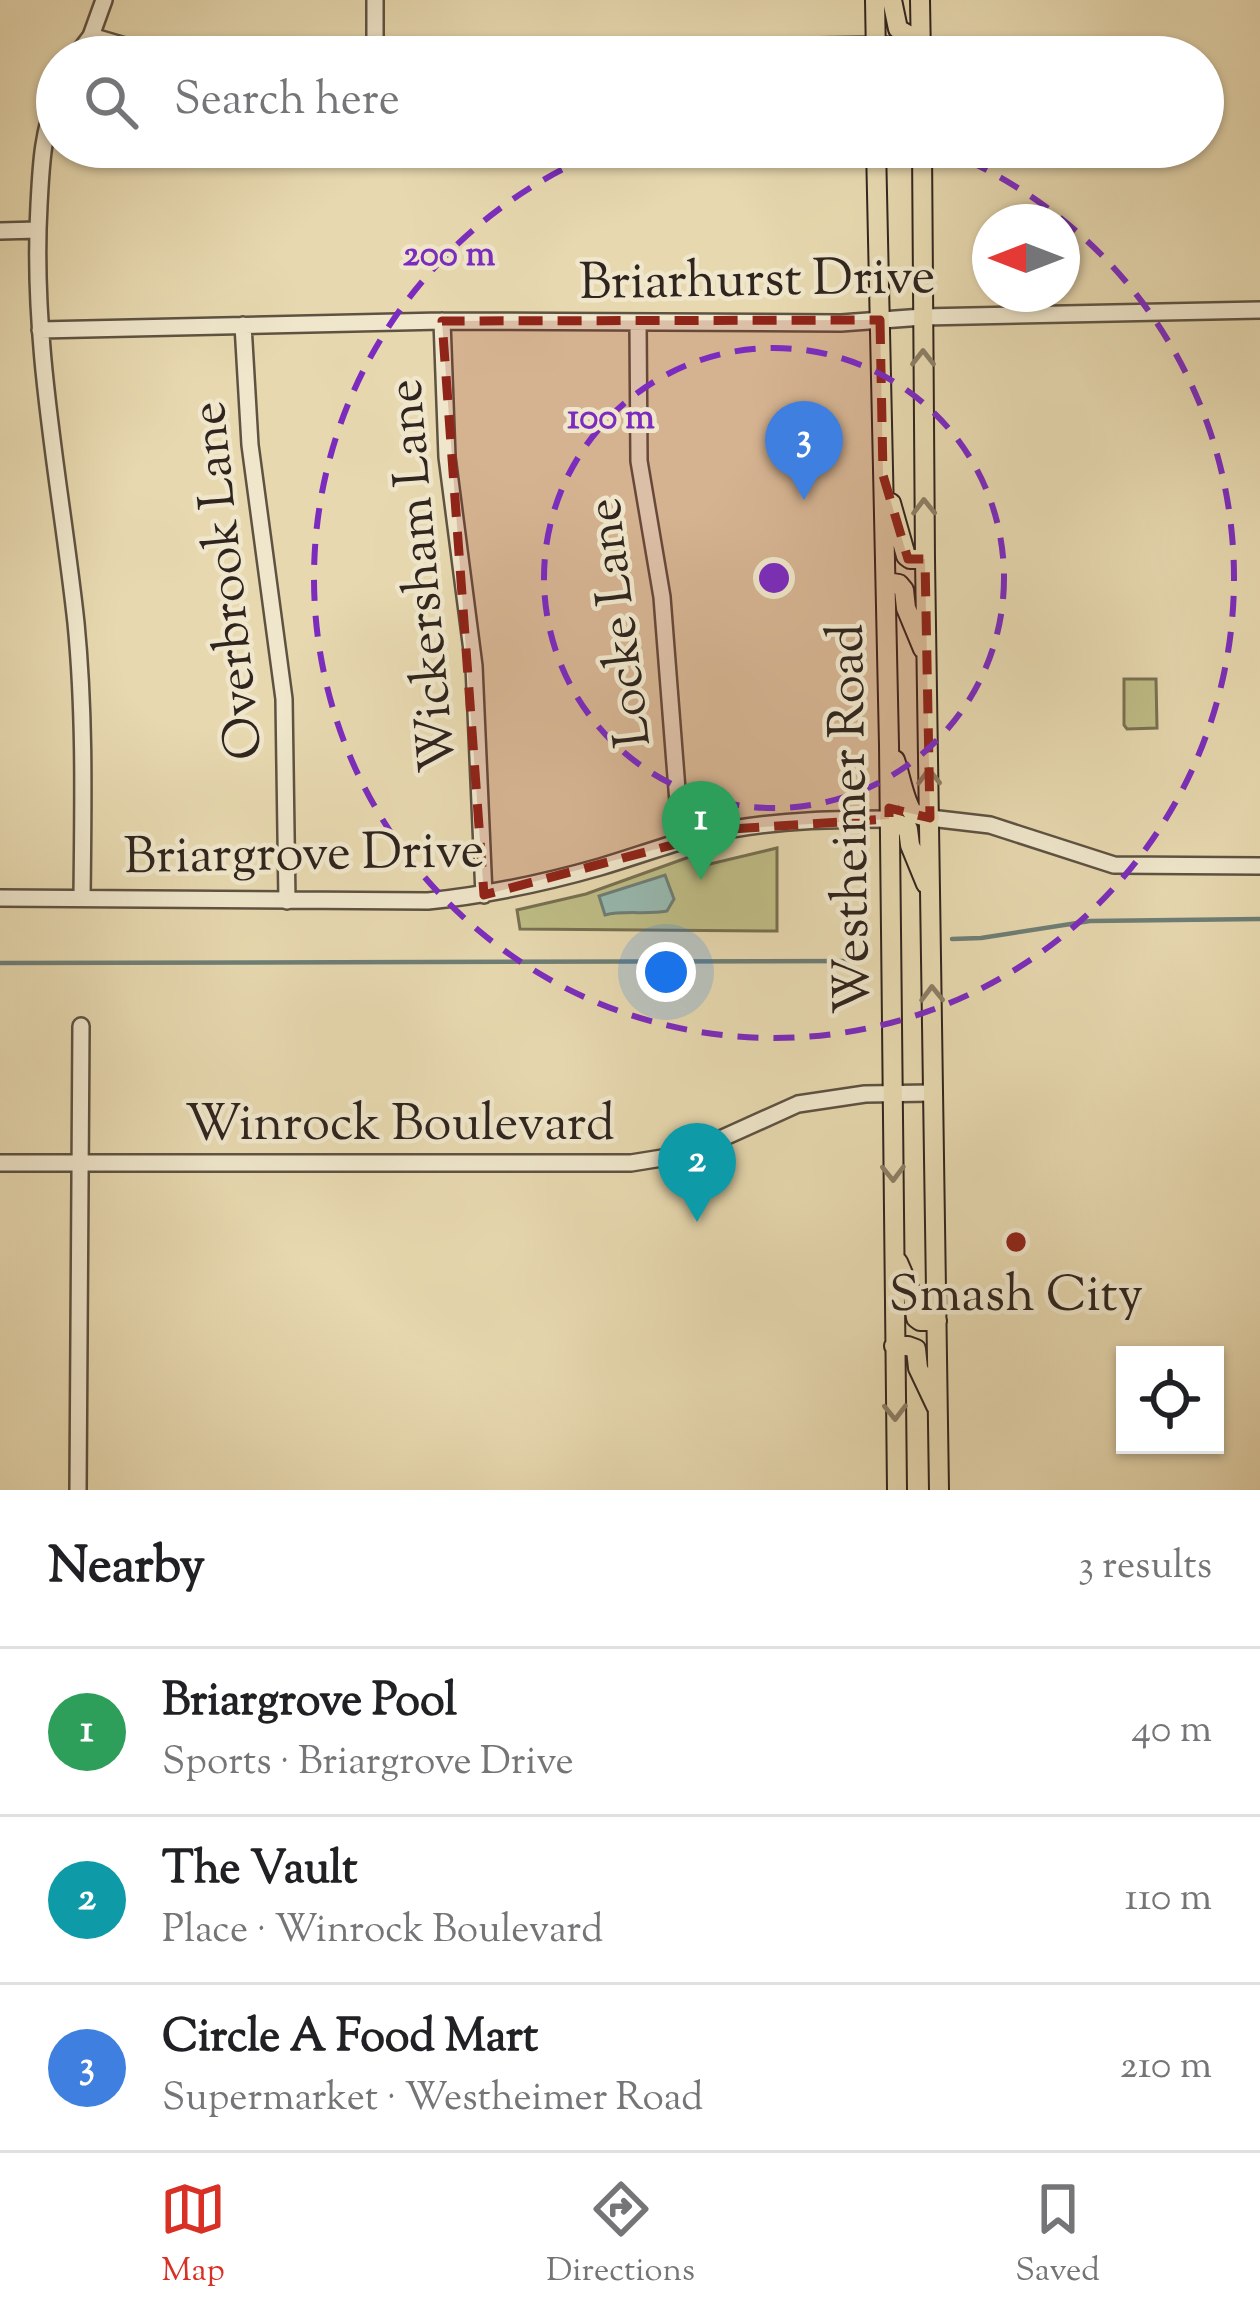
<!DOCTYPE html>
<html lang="en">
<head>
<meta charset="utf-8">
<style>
	:root { --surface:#fff; --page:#f2f2f2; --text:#202124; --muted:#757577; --line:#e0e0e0; --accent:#d93025 }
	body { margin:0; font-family:"Sorts Mill Goudy",serif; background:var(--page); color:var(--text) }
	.controls { position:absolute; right:36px; bottom:36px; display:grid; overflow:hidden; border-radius:0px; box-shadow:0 3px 9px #0004 }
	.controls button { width:108px; height:108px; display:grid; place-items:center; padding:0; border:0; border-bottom:3px solid var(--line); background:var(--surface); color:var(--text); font:60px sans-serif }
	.compass { position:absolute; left:972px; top:204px; width:108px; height:108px; border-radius:50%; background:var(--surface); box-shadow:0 3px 9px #0004; rotate:270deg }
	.you { position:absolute; left:666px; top:972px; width:42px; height:42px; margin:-30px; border:9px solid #fff; border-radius:50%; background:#1a73e8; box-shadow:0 0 0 18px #1a73e833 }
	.badge { display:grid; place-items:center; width:78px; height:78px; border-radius:50%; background:var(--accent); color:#fff; font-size:39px; font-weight:700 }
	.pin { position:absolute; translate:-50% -99px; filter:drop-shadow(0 3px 6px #0008) }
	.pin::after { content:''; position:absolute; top:63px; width:42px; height:36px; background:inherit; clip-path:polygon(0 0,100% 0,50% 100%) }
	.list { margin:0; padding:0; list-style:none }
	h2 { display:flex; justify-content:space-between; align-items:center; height:156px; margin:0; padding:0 48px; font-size:51px }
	h2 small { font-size:39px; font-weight:400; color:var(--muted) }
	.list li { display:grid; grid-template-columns:78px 1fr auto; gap:36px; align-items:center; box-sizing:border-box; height:168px; padding:0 48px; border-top:3px solid var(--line) }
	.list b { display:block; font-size:45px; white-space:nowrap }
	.list p { margin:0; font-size:39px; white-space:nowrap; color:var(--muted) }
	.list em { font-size:39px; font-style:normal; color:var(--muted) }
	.icon { flex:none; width:66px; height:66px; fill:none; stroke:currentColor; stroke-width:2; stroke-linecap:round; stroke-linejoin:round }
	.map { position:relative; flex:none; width:1260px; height:1490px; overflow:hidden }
	.search { position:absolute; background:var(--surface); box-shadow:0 3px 9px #0004; left:36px; right:36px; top:36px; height:132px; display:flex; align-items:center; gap:30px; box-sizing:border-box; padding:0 42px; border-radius:66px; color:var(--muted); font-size:45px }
	.sheet { height:660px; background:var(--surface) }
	nav { display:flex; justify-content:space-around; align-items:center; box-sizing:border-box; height:168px; border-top:3px solid var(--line); background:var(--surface); font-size:33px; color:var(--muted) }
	nav a { display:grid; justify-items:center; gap:6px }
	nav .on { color:var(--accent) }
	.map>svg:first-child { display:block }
	.green { fill:#bebc85; stroke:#777052; stroke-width:3 }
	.water { fill:#97b9b0; stroke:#6e7e76; stroke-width:3 }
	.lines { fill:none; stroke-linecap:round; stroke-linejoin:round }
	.stream { stroke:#6e7e76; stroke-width:4.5 }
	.minor-casing { stroke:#5e5242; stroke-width:20 }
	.major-casing { stroke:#30251e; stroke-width:22 }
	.minor { stroke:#efe6cb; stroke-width:15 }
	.major { stroke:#e7d8af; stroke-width:18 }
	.oneway { stroke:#8c7e66 }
	.marked { fill:#8f2418; fill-opacity:0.2; stroke:#8f2418; stroke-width:9; stroke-dasharray:24 15; stroke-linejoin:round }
	.ring { fill:none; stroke:#7b2cbf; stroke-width:6; stroke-dasharray:21 15 }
	.poi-dot { fill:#8f2418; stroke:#efe6cb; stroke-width:4.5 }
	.labels { text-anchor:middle; stroke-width:9; stroke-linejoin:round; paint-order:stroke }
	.street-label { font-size:51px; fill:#30251e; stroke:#efe6cb }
	.poi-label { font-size:51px; fill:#30251e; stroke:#efe6cb }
	.centre { fill:#7b2cbf; stroke:#efe6cb; stroke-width:6 }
	.ring-label { font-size:36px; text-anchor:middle; font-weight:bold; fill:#7b2cbf; stroke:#efe6cb; stroke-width:9; stroke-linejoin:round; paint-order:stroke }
</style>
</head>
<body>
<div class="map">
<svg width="1260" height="1490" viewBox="0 0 1260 1490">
	<rect width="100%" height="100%" fill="#e7d8af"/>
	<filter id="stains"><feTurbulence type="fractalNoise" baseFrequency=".00167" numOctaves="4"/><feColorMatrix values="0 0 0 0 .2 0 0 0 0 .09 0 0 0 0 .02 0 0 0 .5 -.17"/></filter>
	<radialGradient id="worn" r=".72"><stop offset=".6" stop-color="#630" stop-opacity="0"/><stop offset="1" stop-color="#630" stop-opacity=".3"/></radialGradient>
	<path class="green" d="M1124,679h32l1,49 -30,1 -3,-4z
		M777,848v83l-257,-2 -3,-19 69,-16 106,-38 14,9z"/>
	<path class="water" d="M665,875l9,24 -7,12c-21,4 -42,-1 -62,4l-6,-19z"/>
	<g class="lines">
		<path class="stream" d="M952,939l29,-1 109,-17 170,-2
			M0,963l859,-2"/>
		<g class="minor-casing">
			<path id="minor" d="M375,0v52
				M91,36l51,15 41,6
				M75,57l16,-21 13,-36
				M185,57l691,-12
				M57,98c-15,34 -16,71 -18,107 -8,141 22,280 37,418 9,92 7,183 6,274
				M0,231l38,-1
				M442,321l5,136 27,209 10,229
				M638,322l1,139 23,136 19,244
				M243,325l7,120 34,254 3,202
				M40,330l402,-9 399,2 82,-6 337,-7
				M930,818l60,7 124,40 146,1
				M0,898l428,3c59,-6 116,-18 172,-34 44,-13 87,-30 133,-38 52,-9 104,-10 156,-10
				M0,1163h631l56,-9 111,-50 67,-10 67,-1
				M78,1490l3,-464"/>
		</g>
		<g class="major-casing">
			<path id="major" d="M875,0l1,57
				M892,0l6,29 23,13
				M920,0l1,57
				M876,45l15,2 6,5 1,5
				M876,147l13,598 8,745
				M922,147l3,412 14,931
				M891,503l15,53 4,3h15
				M886,582l13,2 5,6 2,18 17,41
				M895,760c6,17 9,40 18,53l17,5
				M889,819l19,10 2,16 16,39
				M898,1262l15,35 3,21 4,3h17
				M894,1346h14l8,3 2,19 18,38"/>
		</g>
		<use href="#minor" class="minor"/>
		<use href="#major" class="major"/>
	</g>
	<defs><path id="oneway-chevron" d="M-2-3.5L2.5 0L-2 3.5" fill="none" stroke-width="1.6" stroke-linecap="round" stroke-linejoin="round" transform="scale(3)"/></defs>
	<g class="oneway">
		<use href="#oneway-chevron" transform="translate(923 358) rotate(-90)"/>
		<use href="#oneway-chevron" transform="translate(924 507) rotate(-91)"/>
		<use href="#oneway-chevron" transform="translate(929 777) rotate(-91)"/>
		<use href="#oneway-chevron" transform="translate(932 994) rotate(-91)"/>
		<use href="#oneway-chevron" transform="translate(893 1173) rotate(89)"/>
		<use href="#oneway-chevron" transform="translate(895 1412) rotate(89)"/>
	</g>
	<path class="marked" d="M880,320l3,155 25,84h17l5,259 -41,-10v11l-157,10 -248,66 -42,-574z"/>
	<g class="ring">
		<circle cx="774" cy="578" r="230"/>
		<path d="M935 147A460 460 0 1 1 613 147"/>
	</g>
	<circle class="poi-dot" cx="1016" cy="1242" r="12"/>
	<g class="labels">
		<g class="street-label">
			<text transform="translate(757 277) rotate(-1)" y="18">Briarhurst Drive</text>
			<text transform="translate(419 576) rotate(-95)" y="18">Wickersham Lane</text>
			<text transform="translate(224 581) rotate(-96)" y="18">Overbrook Lane</text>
			<text transform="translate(616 623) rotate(-97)" y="18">Locke Lane</text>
			<text transform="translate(847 819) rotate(-91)" y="18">Westheimer Road</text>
			<text transform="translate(304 851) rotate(-1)" y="18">Briargrove Drive</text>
			<text x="400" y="1139">Winrock Boulevard</text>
		</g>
		<g class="poi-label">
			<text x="1016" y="1310">Smash City</text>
		</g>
	</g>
	<circle cx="774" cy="578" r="18" class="centre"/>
	<g class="ring-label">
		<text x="449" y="265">200 m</text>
		<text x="611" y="428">100 m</text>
	</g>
	<rect width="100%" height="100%" filter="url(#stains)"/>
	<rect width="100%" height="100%" fill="url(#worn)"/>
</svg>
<div class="controls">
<button><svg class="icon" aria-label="locate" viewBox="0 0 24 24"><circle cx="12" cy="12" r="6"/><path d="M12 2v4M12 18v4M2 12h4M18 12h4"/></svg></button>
</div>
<svg class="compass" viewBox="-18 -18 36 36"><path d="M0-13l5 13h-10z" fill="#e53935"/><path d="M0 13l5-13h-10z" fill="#757577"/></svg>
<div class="you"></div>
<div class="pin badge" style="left:701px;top:880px;background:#2e9e5b">1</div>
<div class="pin badge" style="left:697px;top:1222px;background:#0f9aa8">2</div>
<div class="pin badge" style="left:804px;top:500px;background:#3f7fe0">3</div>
<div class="search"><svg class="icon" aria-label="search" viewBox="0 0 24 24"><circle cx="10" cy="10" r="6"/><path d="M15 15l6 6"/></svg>Search here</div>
</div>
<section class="sheet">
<h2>Nearby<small>3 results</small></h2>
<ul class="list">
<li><span class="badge" style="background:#2e9e5b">1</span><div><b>Briargrove Pool</b><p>Sports · Briargrove Drive</p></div><em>40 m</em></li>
<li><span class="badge" style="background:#0f9aa8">2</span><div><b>The Vault</b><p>Place · Winrock Boulevard</p></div><em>110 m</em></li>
<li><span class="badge" style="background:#3f7fe0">3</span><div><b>Circle A Food Mart</b><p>Supermarket · Westheimer Road</p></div><em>210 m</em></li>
</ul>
</section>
<nav>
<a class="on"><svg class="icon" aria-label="map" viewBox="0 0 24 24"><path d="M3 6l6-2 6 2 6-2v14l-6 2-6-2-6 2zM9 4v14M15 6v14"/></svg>Map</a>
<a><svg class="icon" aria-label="directions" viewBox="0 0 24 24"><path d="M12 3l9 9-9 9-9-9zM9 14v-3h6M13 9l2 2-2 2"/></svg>Directions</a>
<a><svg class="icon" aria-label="saved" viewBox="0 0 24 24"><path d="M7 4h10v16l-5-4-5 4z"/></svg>Saved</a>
</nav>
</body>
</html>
